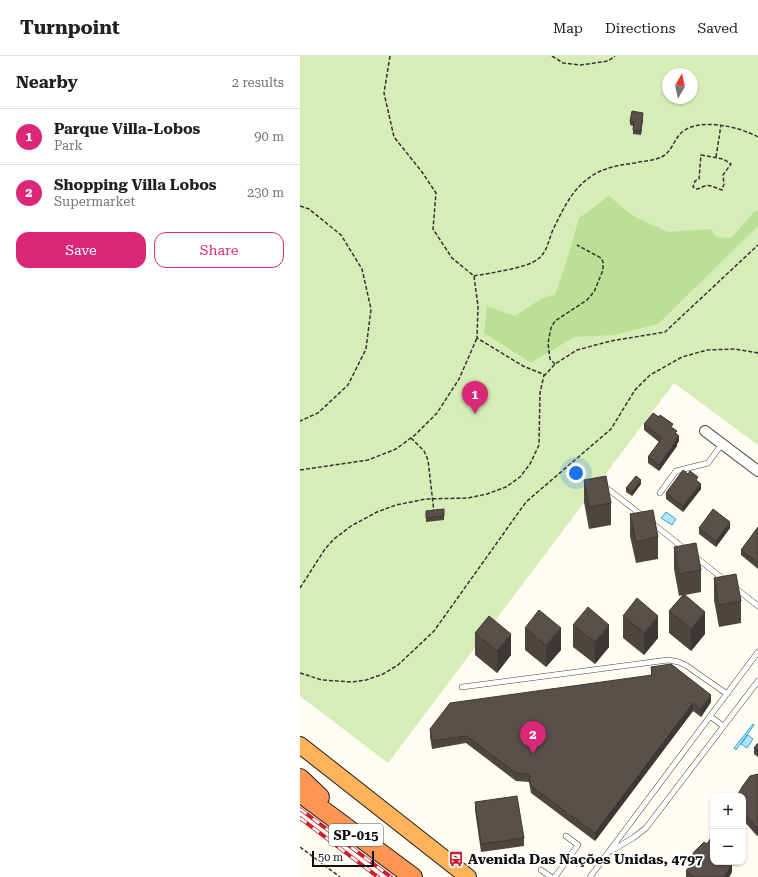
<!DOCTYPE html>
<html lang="en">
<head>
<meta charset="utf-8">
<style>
	:root { --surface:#fff; --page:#f6f6f6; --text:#202124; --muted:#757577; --line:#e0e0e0; --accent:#db2777 }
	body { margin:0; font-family:"Roboto Serif",serif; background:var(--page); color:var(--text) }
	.controls { position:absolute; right:12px; bottom:12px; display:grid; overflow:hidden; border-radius:8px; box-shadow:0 1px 3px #0004 }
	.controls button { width:36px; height:36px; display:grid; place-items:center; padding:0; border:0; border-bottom:1px solid var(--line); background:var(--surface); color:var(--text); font:20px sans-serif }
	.compass { position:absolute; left:362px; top:12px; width:36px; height:36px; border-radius:50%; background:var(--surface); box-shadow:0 1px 3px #0004; rotate:9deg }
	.scale { position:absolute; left:12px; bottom:10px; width:62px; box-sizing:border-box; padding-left:4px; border:2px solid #101010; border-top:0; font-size:11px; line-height:14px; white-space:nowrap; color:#101010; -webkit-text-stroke:3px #fff; paint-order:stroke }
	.you { position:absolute; left:276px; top:417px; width:14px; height:14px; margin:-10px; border:3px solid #fff; border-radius:50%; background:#1a73e8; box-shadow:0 0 0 6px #1a73e833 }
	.badge { display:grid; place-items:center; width:26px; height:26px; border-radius:50%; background:var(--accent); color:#fff; font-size:13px; font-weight:700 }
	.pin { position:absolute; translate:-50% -33px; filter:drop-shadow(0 1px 2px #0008) }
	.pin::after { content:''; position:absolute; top:21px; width:14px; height:12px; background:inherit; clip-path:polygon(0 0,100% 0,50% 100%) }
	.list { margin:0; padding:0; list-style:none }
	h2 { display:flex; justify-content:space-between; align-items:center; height:52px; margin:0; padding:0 16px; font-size:17px }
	h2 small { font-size:13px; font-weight:400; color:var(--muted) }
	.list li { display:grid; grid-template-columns:26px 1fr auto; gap:12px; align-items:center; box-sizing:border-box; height:56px; padding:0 16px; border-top:1px solid var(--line) }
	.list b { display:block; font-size:15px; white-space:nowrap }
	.list p { margin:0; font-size:13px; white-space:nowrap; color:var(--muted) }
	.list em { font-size:13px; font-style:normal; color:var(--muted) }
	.actions { display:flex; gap:8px; padding:12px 16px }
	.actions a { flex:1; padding:9px 0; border:1px solid var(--accent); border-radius:12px; text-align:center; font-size:14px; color:var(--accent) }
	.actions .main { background:var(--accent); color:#fff }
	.map { position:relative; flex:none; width:458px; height:821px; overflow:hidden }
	header { display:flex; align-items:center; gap:24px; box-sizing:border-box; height:56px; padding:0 20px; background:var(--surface); border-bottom:1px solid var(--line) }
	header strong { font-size:19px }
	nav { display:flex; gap:22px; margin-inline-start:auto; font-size:14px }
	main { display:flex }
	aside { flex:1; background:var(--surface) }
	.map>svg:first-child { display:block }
	.green { fill:#d7edb8; fill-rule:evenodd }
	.forest { fill:#bcdf97 }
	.water { fill:#b3e4fa; stroke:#35a0d6 }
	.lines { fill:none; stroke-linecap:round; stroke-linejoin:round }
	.service-casing { stroke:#434343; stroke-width:6 }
	.minor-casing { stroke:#434343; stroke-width:12 }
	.trunk-casing { stroke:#212121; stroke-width:18 }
	.motorway-casing { stroke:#212121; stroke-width:20 }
	.path { stroke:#323232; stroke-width:1.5; stroke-dasharray:4 2; stroke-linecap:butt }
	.service { stroke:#fff; stroke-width:5 }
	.minor { stroke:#fff; stroke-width:10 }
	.trunk { stroke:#feb25a; stroke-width:16 }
	.motorway { stroke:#fd9553; stroke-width:18 }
	.rail-casing { stroke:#ca1e31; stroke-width:4 }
	.rail { stroke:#fff; stroke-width:2.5; stroke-dasharray:8; stroke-linecap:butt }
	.wall { fill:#4d4540 }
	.shaded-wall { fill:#3e3834 }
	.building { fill:#59504b; stroke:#3e3834 }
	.labels { text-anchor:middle; stroke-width:4; stroke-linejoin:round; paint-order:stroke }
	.shield { fill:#fff; stroke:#585858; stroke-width:1 }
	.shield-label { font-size:13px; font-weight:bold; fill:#101010 }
	.poi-label { font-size:14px; font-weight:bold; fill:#101010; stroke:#fff; text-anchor:start }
</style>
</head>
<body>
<header>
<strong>Turnpoint</strong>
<nav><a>Map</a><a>Directions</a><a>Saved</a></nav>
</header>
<main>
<aside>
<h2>Nearby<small>2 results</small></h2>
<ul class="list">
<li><span class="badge">1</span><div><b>Parque Villa-Lobos</b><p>Park</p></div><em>90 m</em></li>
<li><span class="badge">2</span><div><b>Shopping Villa Lobos</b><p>Supermarket</p></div><em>230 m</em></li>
</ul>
<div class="actions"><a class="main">Save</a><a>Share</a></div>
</aside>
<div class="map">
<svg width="458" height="821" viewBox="0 0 458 821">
	<rect width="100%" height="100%" fill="#fffcf2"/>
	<path class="green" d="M0,0h458v389l-84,-62 -286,380 -88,-67zM368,18h24v24h-24z"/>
	<path class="forest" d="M309,140l24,20 35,16 43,-3 5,8 15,1 25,-28 2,3v13l-100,98 -44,11 -40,2 -43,26 -47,-30 3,-27 28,10 27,-18 13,-3 10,-28 14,-49z"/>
	<path class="water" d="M366,456l10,7 -4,6 -11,-7z
		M453,668l1,1 -18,25 -2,-2z
		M448,679l5,4 -6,9 -6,-4z"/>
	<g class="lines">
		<g class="service-casing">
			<path id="service" d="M304,430l40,31
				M360,437l16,-22 32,-8 14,-19
				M352,467l34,27
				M394,500l32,25
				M434,531l24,19
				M162,631l206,-27 11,2 8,4 40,28
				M410,660l13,10
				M311,795l22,-13 13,-10 112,-147
				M241,814l10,7
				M255,821l23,-32 -12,-9
				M290,821l168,-225"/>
		</g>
		<g class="minor-casing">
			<path id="minor" d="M405,375l53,40"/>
		</g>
		<g class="trunk-casing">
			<path id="trunk" d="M0,689l168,132"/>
		</g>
		<g class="motorway-casing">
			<path id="motorway" d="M0,722l20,19
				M0,737l113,84"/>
		</g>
		<path class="path" d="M90,0l-6,37 10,44 28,35 14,21 -3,36 19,29 22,18 4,30 -1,32 46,28 22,9 10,-11 22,-14 34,-9 54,-9 93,-87
			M252,0l11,7 18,2 27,-4 7,-5
			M401,99l22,4 8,5 -8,11 1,9 -2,6c-5,-1 -11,-6 -17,-4 -4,1 -5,3 -9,3l-3,-2 2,-6 4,-2z
			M416,101l5,-32
			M0,150l9,3 32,26 21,34 9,40 -5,40 -18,36 -30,28 -18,8
			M174,220c15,-3 54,-8 64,-17 9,-7 10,-17 14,-27 7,-15 14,-30 24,-42 17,-20 35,-24 59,-27 8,-2 16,-2 24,-5 12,-4 14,-16 21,-24 17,-18 60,-7 78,3
			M255,308l-5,-5 -2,-16 3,-15 4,-7 32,-21 7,-8 9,-22v-8l-2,-4 -24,-13
			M111,382l13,13 4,9 6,52
			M0,414l68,-10 28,-11 19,-14 22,-22 22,-34 18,-41
			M0,532l25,-39 9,-10 17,-13 26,-14 19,-7 30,-6 42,-1 19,-4 19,-7 14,-10 10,-13 9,-19 1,-52 4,-18
			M0,617l22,7 30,2 14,-2 17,-6 15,-9 36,-34 92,-129 85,-73 24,-39 15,-15 32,-18 25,-7 28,-1 23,4
			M0,791l40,30"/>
		<use href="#service" class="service"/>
		<use href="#minor" class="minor"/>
		<use href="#trunk" class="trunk"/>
		<use href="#motorway" class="motorway"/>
		<g class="rail-casing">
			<path id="rail" d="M0,753l91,68
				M0,762l78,59"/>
		</g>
		<use href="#rail" class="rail"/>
	</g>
	<path class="wall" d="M343,61l-2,18 -8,-1v-8l-3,-1v-4z
		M344,368l29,4 4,6 2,7 -2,3v2l-18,25 -11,-8v-6l11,-15 -15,-12z
		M284,424l27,23v22l-22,4 -5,-27z
		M398,426l3,7 -18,23 -17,-13v-6z
		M341,428l-9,12 -6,-4v-4z
		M144,453v11l-18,2v-11z
		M330,458l28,23v22l-22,4 -6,-27z
		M458,471v42l-17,-14v-5z
		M399,472h31l-14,19 -17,-13z
		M374,491l27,23v22l-16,3 20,39 -14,17 -22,-18v-22l14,-16 -4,1 -5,-27z
		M414,522l27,23v22l-22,4 -5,-27z
		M323,560l35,22 -14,17 -21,-17z
		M273,569l36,22 -14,17 -22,-17z
		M225,572l36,22 -15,17 -21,-17z
		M175,577l36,22 -14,18 -22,-18z
		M351,611l60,35 -10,15 -8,-6 -98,130 -64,-48 -2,-11 -13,-1 -50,-38 -34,6 -2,-12v-8l221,-54z
		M458,687v14l-4,-3v-6z
		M458,718v61l-1,1 -14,-16v-24z
		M175,746l49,36v8l-43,6 -6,-42z
		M390,804l41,2 1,10 -3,5h-43v-6l4,-5z"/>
	<path class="shaded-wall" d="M343,57v4l-2,18v-4z
		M379,380v5l-2,3v2l-18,25v-6z
		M341,424v4l-9,12v-4z
		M401,428v5l-18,23v-6z
		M430,466v6l-14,19v-6z
		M405,556v22l-14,17v-22z
		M358,560v22l-14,17v-22z
		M309,569v22l-14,17v-22z
		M261,572v22l-15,17v-22z
		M211,578v21l-14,18v-22z
		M411,639v7l-10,15v-8z
		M393,647v8l-98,130v-8z
		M458,771v8l-1,1v-8z
		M428,806h3v4l1,-2v8l-3,5h-5z"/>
	<path class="building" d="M332,55l11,2 -2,18 -8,-1 1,-8 -4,-1z
		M353,357l6,4 1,-2 13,9 -2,3 6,4 -2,2 4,3 -3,3 1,1 -18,25 -11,-8 14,-19 -18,-14z
		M383,414l5,4 2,-3 8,6 -2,3 5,4 -18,22 -17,-13z
		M306,420l5,27 -22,4 -5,-27z
		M336,420l5,4 -9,12 -6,-4z
		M144,453v7l-18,2v-7z
		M413,453l17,13 -14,19 -17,-13z
		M353,454l5,27 -22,5 -6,-28z
		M458,471v36l-17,-13z
		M396,487l5,27 -22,4 -5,-27z
		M436,518l5,27 -22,4 -5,-27z
		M384,538l21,18 -14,17 -22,-18z
		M337,542l21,18 -14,17 -21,-17z
		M288,551l21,18 -14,17 -22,-17z
		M239,554l22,18 -15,17 -21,-17z
		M189,560l22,18 -14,17 -22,-18z
		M371,608l40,31 -10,14 -8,-6 -98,130 -64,-47 -2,-12 -13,-1 -50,-37 -34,5 -2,-12 20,-26 202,-28 -1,-8z
		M458,687v8l-4,-3z
		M458,718v53l-1,1 -14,-16v-16h-6l5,-9 8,-11z
		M217,740l7,42 -43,6 -6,-42z
		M412,780l1,1v25h17l2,2 -6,10 -2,3h-30l-8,-6 6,-8 -2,-3 4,-8 10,-10 3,2z"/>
	<defs>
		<g id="bus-bare" transform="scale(1.2)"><path d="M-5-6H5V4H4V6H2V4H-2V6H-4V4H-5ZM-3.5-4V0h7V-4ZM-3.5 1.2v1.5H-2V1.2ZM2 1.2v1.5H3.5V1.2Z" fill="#ca1e31" stroke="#fff" stroke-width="2.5" paint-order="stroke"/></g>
	</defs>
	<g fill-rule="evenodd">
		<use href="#bus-bare" x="156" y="803"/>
	</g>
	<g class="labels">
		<rect class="shield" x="29" y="768" width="54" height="22" rx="3"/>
		<g class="shield-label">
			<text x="56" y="784">SP-015</text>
		</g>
		<g class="poi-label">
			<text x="168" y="808">Avenida Das Nações Unidas, 4797</text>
		</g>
	</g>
</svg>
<div class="controls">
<button>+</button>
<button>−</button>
</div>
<svg class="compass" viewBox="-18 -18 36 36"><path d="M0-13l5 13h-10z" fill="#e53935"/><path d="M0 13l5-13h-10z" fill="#757577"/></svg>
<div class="scale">50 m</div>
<div class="you"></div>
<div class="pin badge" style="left:175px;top:358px">1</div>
<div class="pin badge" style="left:233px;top:698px">2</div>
</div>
</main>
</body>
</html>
